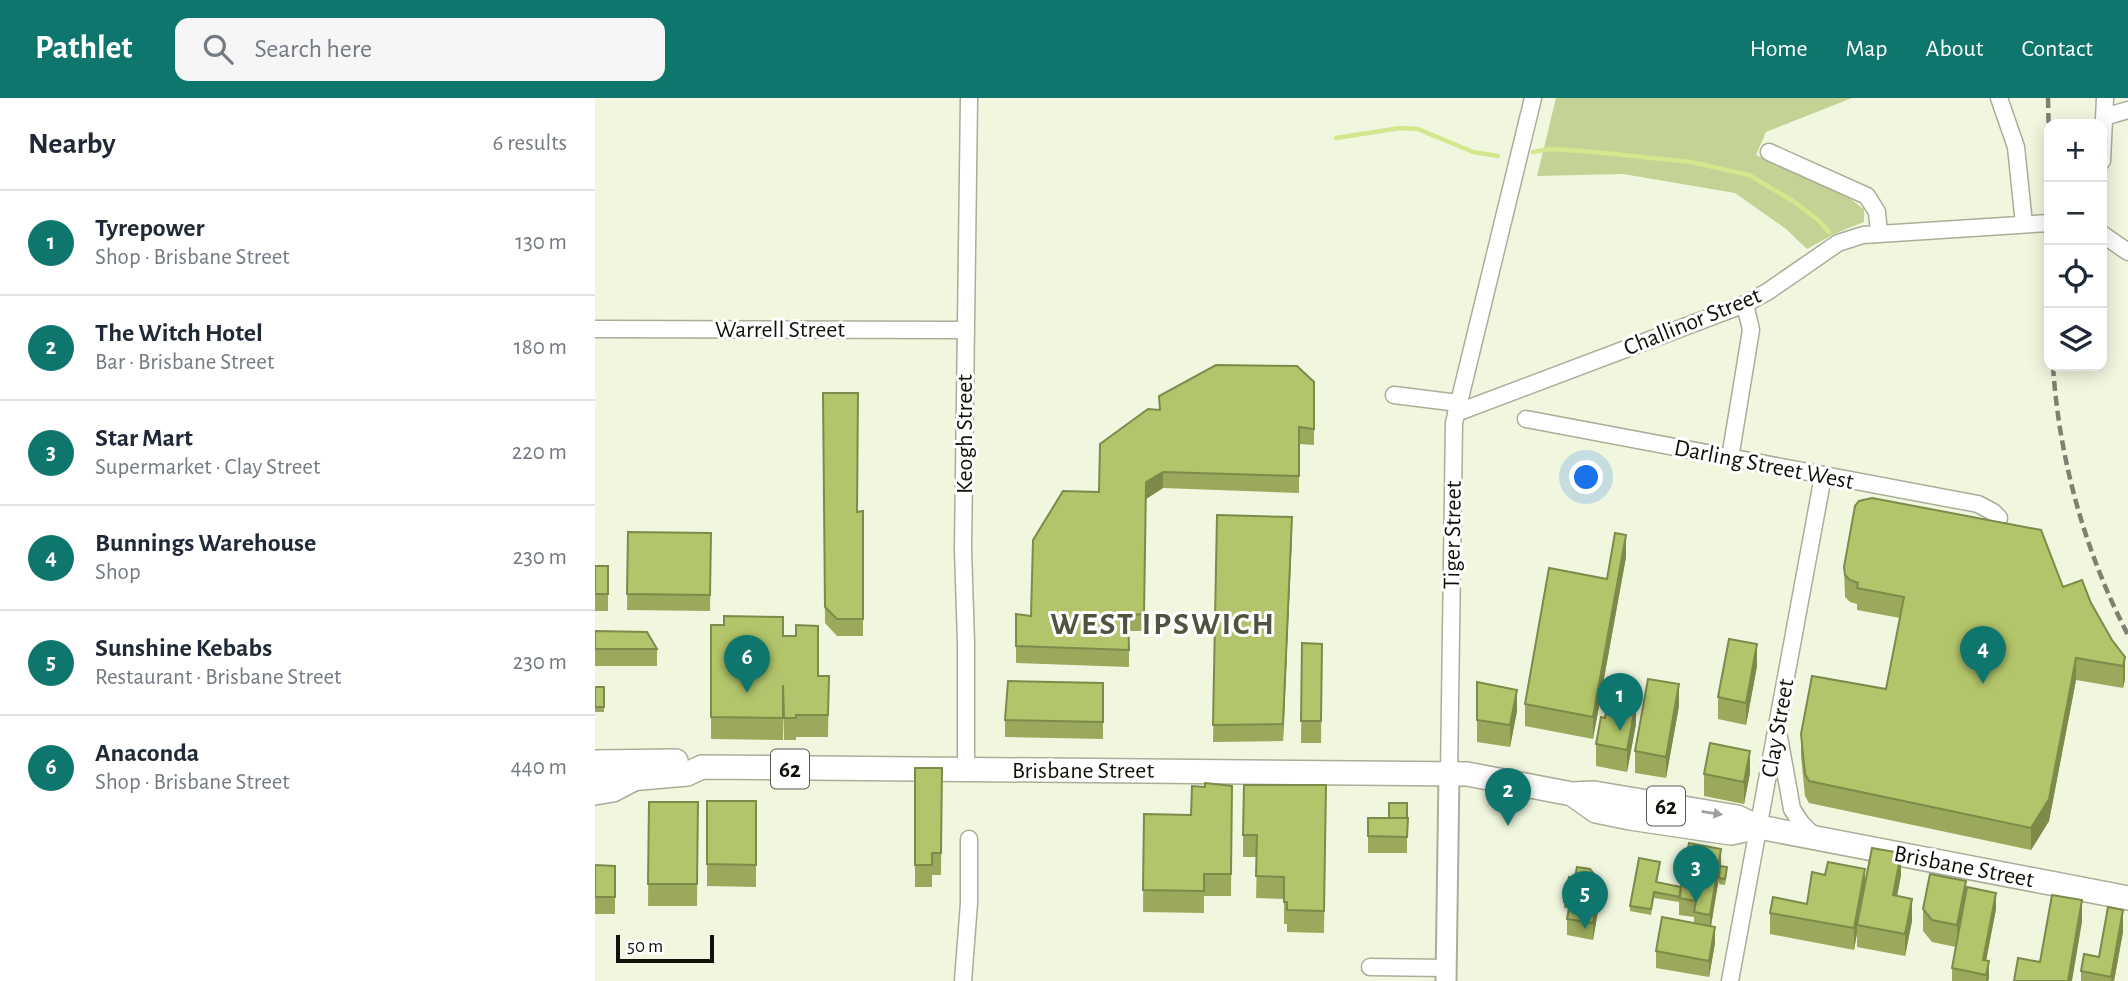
<!DOCTYPE html>
<html lang="en">
<head>
<meta charset="utf-8">
<style>
	:root { --surface:#fff; --page:#f6f6f7; --text:#1f2937; --muted:#747a83; --line:#e0e1e3; --accent:#0f766e }
	body { margin:0; font-family:"Alegreya Sans",sans-serif; background:var(--page); color:var(--text) }
	.controls { position:absolute; right:21px; top:21px; display:grid; overflow:hidden; border-radius:14px; box-shadow:0 4px 18px #0003 }
	.controls button { width:63px; height:63px; display:grid; place-items:center; padding:0; border:0; border-bottom:2px solid var(--line); background:var(--surface); color:var(--text); font:35px sans-serif }
	.scale { position:absolute; left:21px; bottom:18px; width:98px; box-sizing:border-box; padding-left:7px; border:4px solid #10120a; border-top:0; font-size:19px; line-height:24px; white-space:nowrap; color:#10120a; -webkit-text-stroke:5px #fff; paint-order:stroke }
	.you { position:absolute; left:992px; top:380px; width:24px; height:24px; margin:-18px; border:5px solid #fff; border-radius:50%; background:#1a73e8; box-shadow:0 0 0 10px #1a73e833 }
	.badge { display:grid; place-items:center; width:46px; height:46px; border-radius:50%; background:var(--accent); color:#fff; font-size:23px; font-weight:700 }
	.pin { position:absolute; translate:-50% -58px; filter:drop-shadow(0 2px 4px #0008) }
	.pin::after { content:''; position:absolute; top:37px; width:24px; height:21px; background:inherit; clip-path:polygon(0 0,100% 0,50% 100%) }
	.list { margin:0; padding:0; list-style:none }
	h2 { display:flex; justify-content:space-between; align-items:center; height:91px; margin:0; padding:0 28px; font-size:30px }
	h2 small { font-size:23px; font-weight:400; color:var(--muted) }
	.list li { display:grid; grid-template-columns:46px 1fr auto; gap:21px; align-items:center; box-sizing:border-box; height:105px; padding:0 28px; border-top:2px solid var(--line) }
	.list b { display:block; font-size:26px; white-space:nowrap }
	.list p { margin:0; font-size:23px; white-space:nowrap; color:var(--muted) }
	.list em { font-size:23px; font-style:normal; color:var(--muted) }
	.icon { flex:none; width:38px; height:38px; fill:none; stroke:currentColor; stroke-width:2; stroke-linecap:round; stroke-linejoin:round }
	.map { position:relative; flex:none; width:1533px; height:883px; overflow:hidden }
	header { display:flex; align-items:center; gap:42px; box-sizing:border-box; height:98px; padding:0 35px; background:var(--accent); color:#fff }
	header strong { font-size:33px }
	nav { display:flex; gap:38px; margin-inline-start:auto; font-size:24px }
	.search { width:490px; height:63px; background:var(--page); display:flex; align-items:center; gap:18px; box-sizing:border-box; padding:0 24px; border-radius:14px; color:var(--muted); font-size:26px }
	main { display:flex }
	aside { flex:1; background:var(--surface) }
	.map>svg:first-child { display:block }
	.green { fill:#c5d296 }
	.lines { fill:none; stroke-linecap:round; stroke-linejoin:round }
	.stream { stroke:#d4e78c; stroke-width:4.5 }
	.minor-casing { stroke:#a8ae98; stroke-width:19 }
	.tertiary-casing { stroke:#a8ae98; stroke-width:23 }
	.secondary-casing { stroke:#a8ae98; stroke-width:24 }
	.primary-casing { stroke:#a8ae98; stroke-width:26 }
	.minor { stroke:#fff; stroke-width:16 }
	.tertiary { stroke:#fff; stroke-width:19 }
	.secondary { stroke:#fff; stroke-width:21 }
	.primary { stroke:#fff; stroke-width:23 }
	.rail { stroke:#7d8171; stroke-width:4.5; stroke-dasharray:10 5; stroke-linecap:butt }
	.wall { fill:#9aa95b }
	.shaded-wall { fill:#7d8a4a }
	.building { fill:#b3c56a; stroke:#7d8a4a; stroke-width:2 }
	.oneway { fill:#9fa09d }
	.labels { text-anchor:middle; stroke-width:6; stroke-linejoin:round; paint-order:stroke }
	.shield { fill:#fff; stroke:#585954; stroke-width:2 }
	.shield-label { font-size:23px; font-weight:bold; fill:#10120a }
	.street-label { font-size:24px; fill:#10120a; stroke:#fff }
	.district-label { font-size:32px; font-weight:bold; letter-spacing:2px; fill:#4f5340; stroke:#fff }
</style>
</head>
<body>
<header>
<strong>Pathlet</strong>
<div class="search"><svg class="icon" aria-label="search" viewBox="0 0 24 24"><circle cx="10" cy="10" r="6"/><path d="M15 15l6 6"/></svg>Search here</div>
<nav><a>Home</a><a>Map</a><a>About</a><a>Contact</a></nav>
</header>
<main>
<aside>
<h2>Nearby<small>6 results</small></h2>
<ul class="list">
<li><span class="badge">1</span><div><b>Tyrepower</b><p>Shop · Brisbane Street</p></div><em>130 m</em></li>
<li><span class="badge">2</span><div><b>The Witch Hotel</b><p>Bar · Brisbane Street</p></div><em>180 m</em></li>
<li><span class="badge">3</span><div><b>Star Mart</b><p>Supermarket · Clay Street</p></div><em>220 m</em></li>
<li><span class="badge">4</span><div><b>Bunnings Warehouse</b><p>Shop</p></div><em>230 m</em></li>
<li><span class="badge">5</span><div><b>Sunshine Kebabs</b><p>Restaurant · Brisbane Street</p></div><em>230 m</em></li>
<li><span class="badge">6</span><div><b>Anaconda</b><p>Shop · Brisbane Street</p></div><em>440 m</em></li>
</ul>
</aside>
<div class="map">
<svg width="1533" height="883" viewBox="0 0 1533 883">
	<rect width="100%" height="100%" fill="#f1f7df"/>
	<path class="green" d="M961,0h296l-86,34 -10,23 79,33 29,21v13l-30,12 -27,15 -21,-20 -51,-36 -112,-19 -86,2z"/>
	<g class="lines">
		<path class="stream" d="M741,40l64,-10 18,1 55,23 25,4
			M938,54l16,-3 35,2 107,11 58,13 44,26 25,19 11,12"/>
		<g class="minor-casing">
			<path id="minor" d="M1404,0l17,49 8,77
				M1509,19l24,-7
				M1174,54l98,44 10,16 2,22
				M1507,63l3,-63
				M1507,136l26,18
				M0,231l369,1
				M799,297l64,8
				M861,315l289,-109 22,-12 71,-49 25,-8 16,-1 170,-11
				M931,321l452,85 15,8 6,6
				M1135,360l21,-128 -6,-26
				M1184,639l13,72 9,14 14,14
				M371,671v-126l-3,-94 6,-450
				M854,675l5,-350 79,-325
				M775,869l76,1
				M368,883l6,-78v-64
				M1135,883l93,-505"/>
		</g>
		<g class="tertiary-casing">
			<path id="tertiary" d="M851,883l3,-208"/>
		</g>
		<g class="secondary-casing">
			<path id="secondary" d="M0,696l18,-3 21,-11"/>
		</g>
		<g class="primary-casing">
			<path id="primary" d="M0,664l81,-1
				M0,684l92,-8 15,-7 765,7 105,20 22,-1 143,24 22,10 369,71
				M977,696l24,17 34,7 101,15 28,-6"/>
		</g>
		<use href="#minor" class="minor"/>
		<use href="#tertiary" class="tertiary"/>
		<use href="#secondary" class="secondary"/>
		<use href="#primary" class="primary"/>
		<path class="rail" d="M1453,0l1,44
			M1458,268c6,93 32,186 75,269"/>
	</g>
	<path class="wall" d="M719,284v63l-15,-1v49l-136,-5 -17,11 -2,132h-15v36l-113,-4v-49l15,2 68,-124 60,-82v-14z
		M228,295l34,119 6,-1v125h-26l-12,-13z
		M622,417l75,19 -9,207 -70,1z
		M33,434l83,1 -1,78 -83,-1z
		M1031,459l-33,182 -68,-13v-22l82,-125z
		M0,468h13v45h-13z
		M1249,469l219,20 28,16 21,37 13,17v22l-2,9 -47,-8 -27,141 -18,29 -222,-47 -4,-7 -4,-40v-22l85,-45 14,-71 -43,-8v-6l-7,-2 -5,-5z
		M116,527l72,11 35,40h11l-1,61h-32v3h-12l-1,-33v33l-72,-1z
		M0,533l62,18v17h-62z
		M707,545l20,1 -1,99h-20z
		M1162,568l-11,59 -28,-6v-22z
		M882,584l40,29 -7,36 -33,-5z
		M1041,584v42l-9,48 -31,-6v-22l9,-26z
		M508,585v56l-98,-2v-17z
		M0,589h9v25h-9z
		M1084,608l-13,72 -31,-5v-22z
		M320,670h27l-1,107h-9v12h-17z
		M1155,675l-6,31 -40,-8v-22z
		M731,687l-2,148 -37,-1v-8h-3v-25l-28,-1 1,-41h-14v-22z
		M637,688l-1,110h-27v17l-61,-1 1,-98 47,1z
		M112,703h49v86l-49,-1z
		M54,704h49l-1,104h-49z
		M812,705v50h-39v-35h21z
		M0,767l20,1v48h-20z
		M1126,768l6,7 -2,12 -6,-1v-8l-8,50 4,17 -6,34 -53,-9v-17l38,-28v-6l-15,-2v-13l-25,-4 -3,17 -21,-4v-5l30,-39 -3,15 24,5z
		M1306,777l-4,21 15,25 -7,35 -48,-9v-14l-3,17 -84,-16v-21l37,-9 58,-19z
		M1371,795l30,16 -10,51 3,18 -1,3h-36v-13l4,-21 -24,-5 -9,-11v-22z
		M1005,801l-7,41 -26,-5v-16l2,-11h-5v-6z
		M1528,834l-9,49h-33v-10l18,-14z"/>
	<path class="shaded-wall" d="M568,374v16l-17,11 -2,132 2,-149z
		M697,419v17l-9,207v-17z
		M1031,437v22l-33,182v-22z
		M1162,546v22l-11,59v-22z
		M1530,559v22l-2,9v-22z
		M1481,560v22l-27,141 -18,29v-22z
		M1041,584v42l-9,48v-22l6,-49z
		M1084,586v22l-13,72v-21z
		M922,592v21l-7,36v-22z
		M1155,653v22l-6,31v-22z
		M1126,751v17l-11,66v-17z
		M1306,755v22l-8,42v-22z
		M1270,771v22l-8,34v8l-3,17v-22z
		M1371,783v22l-9,44v-22z
		M1005,784v17l-7,41v-17z
		M1401,795v16l-13,68v-17z
		M1317,801v22l-7,35v-22z
		M1487,802v22l-10,59h-4z
		M1528,812v22l-9,49h-3z
		M1120,829v16l-6,34v-16z
		M1394,863v17l-1,3h-2z"/>
	<path class="building" d="M621,267l81,1 17,16v47l-15,-2v49l-136,-4 -17,10 -2,132 -16,1 1,35 -113,-4v-32l15,2 2,-76 30,-49 36,1 1,-48 48,-35 12,1 -1,-14z
		M228,295h35l-1,119 6,-1v108h-26l-12,-12z
		M1277,400l169,32 22,57 19,-7 9,23 21,37 13,17 -2,9 -47,-8 -27,141 -18,29 -222,-47 -4,-7 -4,-40 11,-58 74,13 18,-92 -47,-9 1,-5 -8,-3 -5,-5 -1,-8 11,-61 4,-5z
		M622,417l75,2 -9,207 -70,1z
		M33,434l83,1 -1,62 -83,-1z
		M1020,435l11,2 -33,182 -68,-13 24,-136 58,11z
		M0,468h13v28h-13z
		M129,518l59,1v19h13v-11l22,1v50h11l-1,39h-32v3h-12l-1,-33v33l-72,-1v-92h13z
		M0,533l52,1 10,17h-62z
		M1134,541l28,5 -11,59 -28,-6z
		M707,545l20,1 -1,77h-20z
		M1017,579l24,5 -3,19 3,1 -9,48 -31,-6 5,-27 4,1z
		M1053,581l31,5 -13,73 -31,-6z
		M413,583l95,2v39l-98,-2z
		M882,584l40,8 -7,35 -33,-5z
		M0,589h9v20h-9z
		M1115,645l40,8 -6,31 -40,-8z
		M320,670h27l-1,85h-9v12h-17z
		M610,685l27,3 -1,88h-27v17l-61,-1 1,-76 47,1 1,-29 13,1z
		M649,687h82l-2,126 -37,-1v-8h-3v-25l-28,-1 1,-41h-14z
		M112,703h49v64l-49,-1z
		M54,704h49l-1,82h-49z
		M794,705h18v15h-18z
		M773,720h40l-1,19 -39,-1z
		M1094,745l32,6 -11,66 -16,-3 2,-11 -17,-3z
		M1277,750l29,5 -8,42 19,4 -7,35 -48,-9z
		M1044,760l21,4 -4,20 25,5 -1,10 -26,-5 -3,17 -21,-3z
		M1233,764l37,7 -11,59 -84,-15 3,-16 34,7 5,-32 13,3z
		M0,767l20,1v31h-20z
		M1125,768l7,1 -2,12 -6,-1z
		M982,769l13,2 10,13 -7,41 -26,-4z
		M1335,776l36,7 -9,44 -25,-5 -9,-11z
		M974,779l5,1 -4,25 -6,-1z
		M1372,789l29,6 -13,67 6,1 -3,14 -34,-7z
		M1457,797l30,5 -14,81h-54l4,-23 22,4z
		M1513,809l15,3 -12,67 -30,-6 3,-17 15,3z
		M1067,819l53,10 -6,34 -53,-10z"/>
	<defs><path id="oneway-solid" d="M-6-.8H1V-3.2L6.5 0L1 3.2V.8H-6Z" transform="scale(1.75)"/></defs>
	<use class="oneway" href="#oneway-solid" transform="translate(1117 715) rotate(9)"/>
	<g class="labels">
		<g class="shield">
			<rect x="176" y="651.5" width="38" height="39" rx="5"/>
			<rect x="1052" y="688.5" width="38" height="39" rx="5"/>
		</g>
		<g class="shield-label">
			<text x="195" y="679">62</text>
			<text x="1071" y="716">62</text>
		</g>
		<g class="street-label">
			<text transform="translate(1097 223) rotate(-22)" y="8">Challinor Street</text>
			<text x="185" y="239">Warrell Street</text>
			<text transform="translate(369 336) rotate(-90)" y="8">Keogh Street</text>
			<text transform="translate(1169 366) rotate(11)" y="8">Darling Street West</text>
			<text transform="translate(857 437) rotate(-89)" y="8">Tiger Street</text>
			<text transform="translate(1182 630) rotate(-80)" y="8">Clay Street</text>
			<text x="488" y="680">Brisbane Street</text>
			<text transform="translate(1369 768) rotate(11)" y="8">Brisbane Street</text>
		</g>
		<g class="district-label">
			<text x="568" y="536">WEST IPSWICH</text>
		</g>
	</g>
</svg>
<div class="controls">
<button>+</button>
<button>−</button>
<button><svg class="icon" aria-label="locate" viewBox="0 0 24 24"><circle cx="12" cy="12" r="6"/><path d="M12 2v4M12 18v4M2 12h4M18 12h4"/></svg></button>
<button><svg class="icon" aria-label="layers" viewBox="0 0 24 24"><path d="M12 4l9 5-9 5-9-5zM3 14l9 5 9-5"/></svg></button>
</div>
<div class="scale">50 m</div>
<div class="you"></div>
<div class="pin badge" style="left:1025px;top:633px">1</div>
<div class="pin badge" style="left:913px;top:728px">2</div>
<div class="pin badge" style="left:1101px;top:805px">3</div>
<div class="pin badge" style="left:1388px;top:586px">4</div>
<div class="pin badge" style="left:990px;top:831px">5</div>
<div class="pin badge" style="left:152px;top:595px">6</div>
</div>
</main>
</body>
</html>
